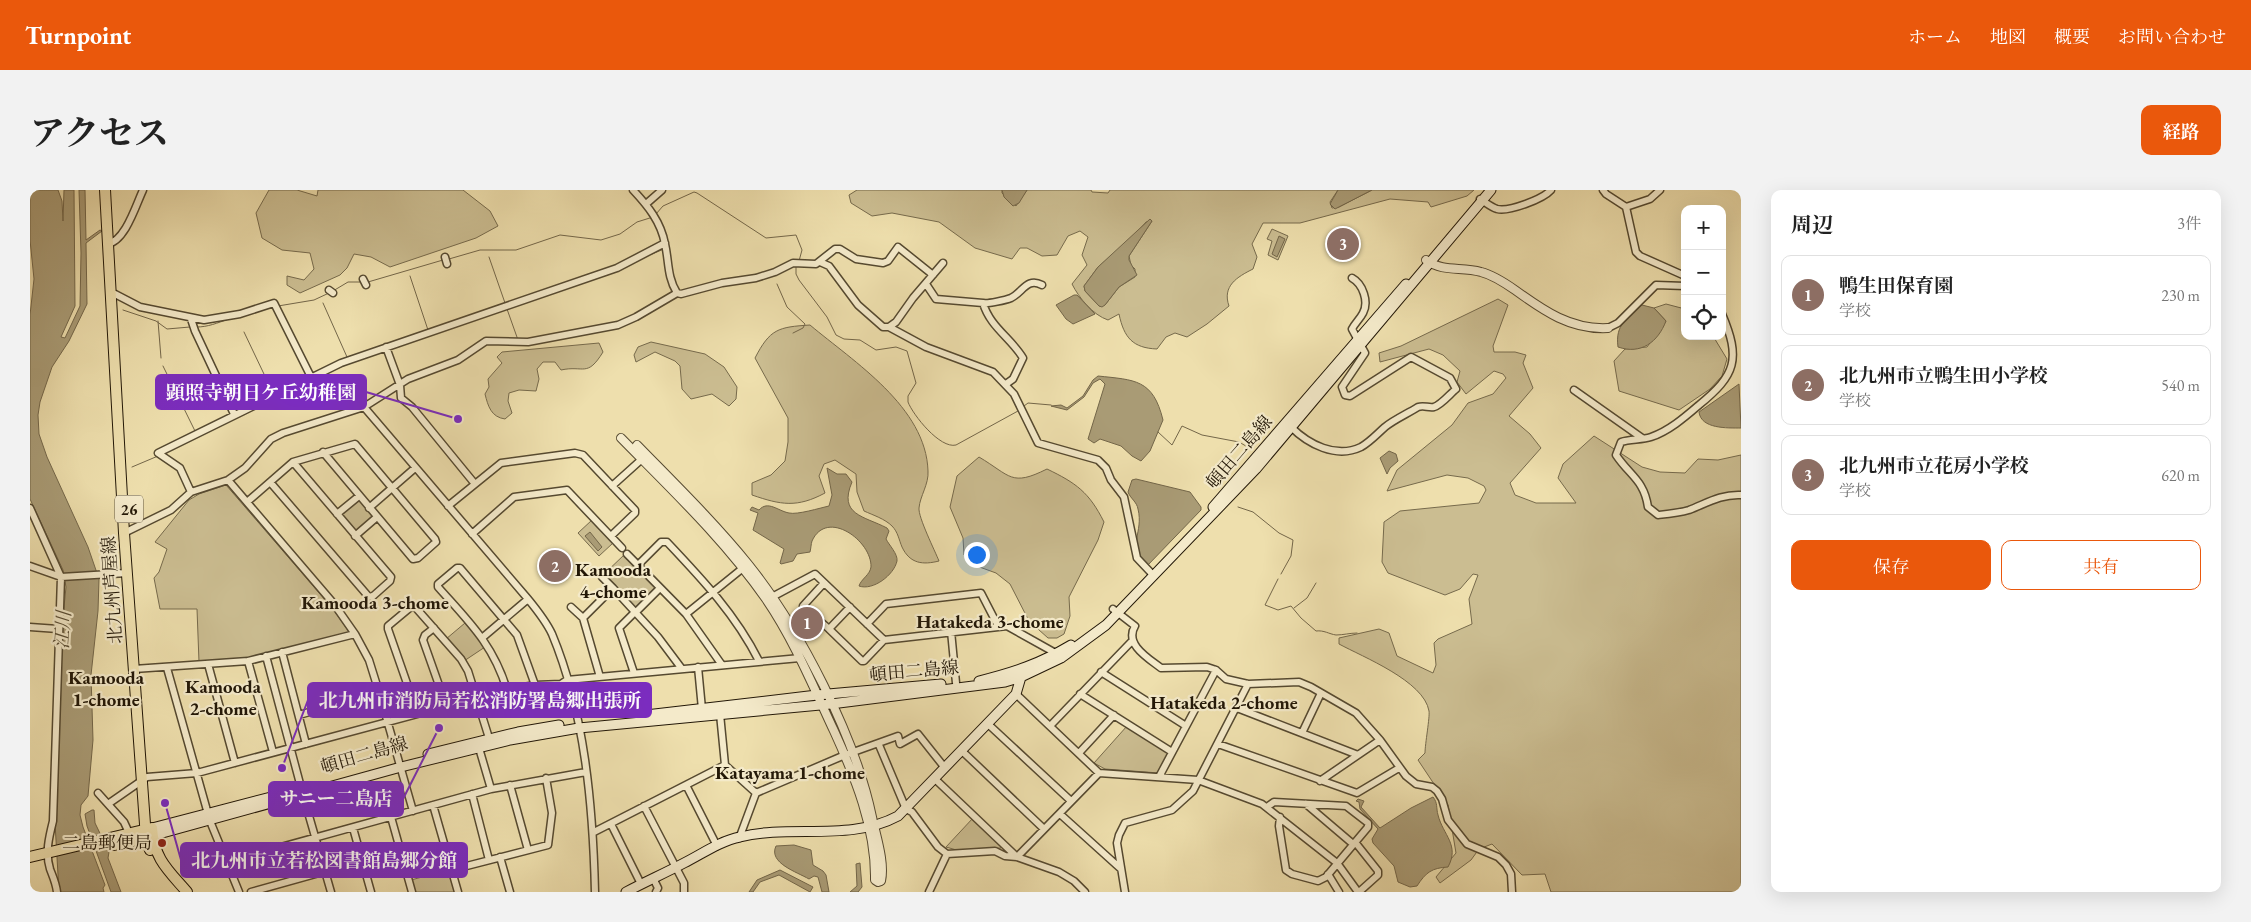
<!DOCTYPE html>
<html lang="ja">
<head>
<meta charset="utf-8">
<style>
	:root { --surface:#fff; --page:#f2f2f2; --text:#222; --muted:#767676; --line:#e0e0e0; --accent:#ea580c }
	body { margin:0; font-family:"EB Garamond","Noto Serif JP",serif; background:var(--page); color:var(--text) }
	.controls { position:absolute; right:15px; top:15px; display:grid; overflow:hidden; border-radius:10px; box-shadow:0 5px 20px #0002 }
	.controls button { width:45px; height:45px; display:grid; place-items:center; padding:0; border:0; border-bottom:1px solid var(--line); background:var(--surface); color:var(--text); font:25px sans-serif }
	.you { position:absolute; left:946px; top:364px; width:18px; height:18px; margin:-12px; border:4px solid #fff; border-radius:50%; background:#1a73e8; box-shadow:0 0 0 8px #1a73e833 }
	.badge { display:grid; place-items:center; width:32px; height:32px; border-radius:50%; background:var(--accent); color:#fff; font-size:16px; font-weight:700 }
	.pin { position:absolute; translate:-50% -50%; border:2px solid #fff; box-shadow:0 1px 5px #0006 }
	.list { margin:0; padding:0; list-style:none }
	h2 { display:flex; justify-content:space-between; align-items:center; height:65px; margin:0; padding:0 20px; font-size:21px }
	h2 small { font-size:16px; font-weight:400; color:var(--muted) }
	.list li { display:grid; grid-template-columns:32px 1fr auto; gap:15px; align-items:center; box-sizing:border-box; height:80px; margin:0 10px 10px; padding:0 10px; border:1px solid var(--line); border-radius:10px }
	.list b { display:block; font-size:19px; white-space:nowrap }
	.list p { margin:0; font-size:16px; white-space:nowrap; color:var(--muted) }
	.list em { font-size:16px; font-style:normal; color:var(--muted) }
	.actions { display:flex; gap:10px; padding:15px 20px }
	.actions a { flex:1; padding:11px 0; border:1px solid var(--accent); border-radius:10px; text-align:center; font-size:18px; color:var(--accent) }
	.actions .main { background:var(--accent); color:#fff }
	.icon { flex:none; width:28px; height:28px; fill:none; stroke:currentColor; stroke-width:2; stroke-linecap:round; stroke-linejoin:round }
	.map { position:relative; flex:none; width:1711px; height:702px; overflow:hidden; border-radius:10px }
	header { display:flex; align-items:center; gap:30px; box-sizing:border-box; height:70px; padding:0 25px; background:var(--accent); color:#fff }
	header strong { font-size:24px }
	nav { display:flex; gap:28px; margin-inline-start:auto; font-size:18px }
	.intro { display:flex; align-items:center; justify-content:space-between; box-sizing:border-box; height:120px; padding:0 30px }
	h1 { margin:0; font-size:35px }
	.button { padding:12px 22px; border-radius:10px; background:var(--accent); color:#fff; font-size:18px; font-weight:700 }
	main { display:flex; gap:30px; padding:0 30px }
	aside { flex:1; background:var(--surface); border-radius:10px; box-shadow:0 5px 20px #0002 }
	.map>svg:first-child { display:block }
	.green { fill:#cbbd91; stroke:#766a4c; fill-rule:evenodd }
	.water { fill:#a99b75; stroke:#736649 }
	.lines { fill:none; stroke-linecap:round; stroke-linejoin:round }
	.stream { stroke:#736649; stroke-width:1 }
	.minor-casing { stroke:#554930; stroke-width:9 }
	.tertiary-casing { stroke:#554930; stroke-width:10 }
	.secondary-casing { stroke:#221707; stroke-width:11 }
	.primary-casing { stroke:#221707; stroke-width:12 }
	.trunk-casing { stroke:#221707; stroke-width:12 }
	.minor { stroke:#f4eaca; stroke-width:6 }
	.tertiary { stroke:#f4eaca; stroke-width:8 }
	.secondary { stroke:#f4eaca; stroke-width:9 }
	.primary { stroke:#eedfad; stroke-width:10 }
	.trunk { stroke:#eedfad; stroke-width:10 }
	.poi-dot { fill:#8f2418; stroke:#f4eaca; stroke-width:2 }
	.labels { text-anchor:middle; stroke-width:4.5; stroke-linejoin:round; paint-order:stroke }
	.shield { fill:#f4eaca; stroke:#615642; stroke-width:1 }
	.shield-label { font-size:16px; font-weight:bold; fill:#221707 }
	.street-label { font-size:18px; fill:#221707; stroke:#f4eaca }
	.poi-label { font-size:18px; fill:#221707; stroke:#f4eaca; text-anchor:end }
	.neighbourhood-label { font-size:19px; font-weight:bold; fill:#221707; stroke:#f4eaca }
	.water-label { font-size:19px; font-style:italic; fill:#584c33; stroke:#f4eaca }
	.leader { fill:none; stroke:#7b2cbf; stroke-width:2 }
	.callout-dot { fill:#7b2cbf; stroke:#f4eaca; stroke-width:2 }
	.callout { fill:#7b2cbf; stroke:#7b2cbf; stroke-width:2 }
	.callout-label { font-size:19px; text-anchor:middle; font-weight:bold; fill:#fff }
</style>
</head>
<body>
<header>
<strong>Turnpoint</strong>
<nav><a>ホーム</a><a>地図</a><a>概要</a><a>お問い合わせ</a></nav>
</header>
<div class="intro"><h1>アクセス</h1><a class="button">経路</a></div>
<main>
<div class="map">
<svg width="1711" height="702" viewBox="0 0 1711 702">
	<rect width="100%" height="100%" fill="#eedfad"/>
	<filter id="stains"><feTurbulence type="fractalNoise" baseFrequency=".004" numOctaves="4"/><feColorMatrix values="0 0 0 0 .2 0 0 0 0 .09 0 0 0 0 .02 0 0 0 .5 -.17"/></filter>
	<radialGradient id="worn" r=".72"><stop offset=".6" stop-color="#630" stop-opacity="0"/><stop offset="1" stop-color="#630" stop-opacity=".3"/></radialGradient>
	<path class="green" d="M239,0h28l20,6 1,-6h145l27,21 8,15 -22,12 -86,29 -19,-10 -17,-3 -7,14 -7,7 -40,18 -13,-8v-9l17,4 10,-11 -4,-16 -28,-3 -20,-12 -6,-25z
		M827,0h145v3l14,13 11,-16h64l1,2 16,1 2,-3h228l-8,12 2,6 7,-1 33,-17h102l-7,6 -36,11 -3,-5 -38,-3 -90,24h-37l-11,21 5,13 -4,12c-16,8 -31,17 -24,37l-22,18 -20,13 -12,-4 -9,4 -9,12c-24,-1 -33,-11 -38,-35l-11,6c-15,-5 -29,-22 -36,-36l15,-19 -5,-10 6,-18 -8,-6 -12,5 -11,19 -15,1 -15,-8h-7l-8,11 -37,-11 -36,-26 -47,-9 -20,3 -21,-13 -2,-8zM1122,31l-23,35 2,9 4,4v8l-16,10 -14,18 -6,1 -14,-15 -1,-5 14,-19 34,-29 14,-16z
		M1242,39l16,7 -10,24 -10,-5 4,-14 -5,-2z
		M1468,109l10,6 -15,41 1,6h21l11,3 -3,8 10,25 -24,28 21,18 11,14 -31,35 5,12 21,8h40l-18,-25 5,-14 31,-28 48,31 18,5 25,1 13,-14 20,1 23,-5v437h-190l-6,-18 -23,1 -30,-31 -13,5 -8,11 -31,23 -4,-6 20,-24 -8,-48 -30,-45 7,-7c0,-9 5,-36 4,-42 -5,-30 -66,-54 -90,-67v-6l40,-9 10,4 8,23 36,17 3,-8 -2,-22 4,-4 34,-15 -3,-25 9,-24 -5,-1 -13,15 -15,6 -57,-22 -6,-11 2,-40 16,-11 79,-8 7,-13 -2,-4 -16,-8 -21,-3 -60,16 10,-21 55,-45 16,-22 25,-9 13,-16 -3,-4 -9,-3 -28,23 -9,-12 3,-11 -17,-16 -14,-6 -49,13 -1,-9 22,-7z
		M1636,114l19,5v27h28l14,23 -5,17 -12,13 -31,21 -60,-19 -5,-30 11,-12 22,-2 19,-26 -12,-13z
		M780,135c44,37 116,82 118,146 1,13 -8,25 -9,37 -1,9 16,43 20,53 -16,4 -29,3 -37,-14 -3,-7 -4,-15 -10,-21 -7,-7 -19,-11 -28,-15l-7,-19 -1,-18 -21,-14 -11,4 -5,12 6,17c-28,15 -44,12 -73,2v-12l19,-8 14,-14 3,-19v-24l-33,-60c15,-29 23,-31 55,-33z
		M621,152l54,12 19,13 13,20 -1,12 -7,7 -17,-12 -21,5 -9,-10 -2,-23 -5,-5 -20,-9 -19,10 -2,-7 4,-8z
		M569,153l4,9c-16,26 -19,13 -42,18l-6,-8h-12l-6,7 2,10 -3,12 -17,-1 -10,3 -1,8 4,12 -7,6c-14,-2 -17,-13 -20,-25l4,-7 -1,-8 14,-16 -5,-6 5,-5z
		M949,267c32,19 32,30 68,12 29,14 42,23 57,53l-6,18 -29,57 1,19 -6,18 -7,4h-9l-19,-17 -19,-37 -14,-11 -22,-8 -10,-10 -1,-17 -13,-31 7,-31z
		M196,295l107,124 16,23 -101,27 -49,3 -2,-53h-37l-6,-31 5,-6 8,-23 -12,-7 34,-42 10,-6z
		M329,308l16,19 -19,16 -16,-19z
		M562,330l21,23 -14,13 -21,-23z
		M595,364l31,32v3l-19,19h-3l-32,-32z
		M435,433l20,24 -21,14 -18,-22z
		M1097,536l41,25v3l-9,19 -54,-4 -11,-6z
		M943,628l29,28 -1,2 -41,3 -14,-4z
		M418,680l7,22h-41l-3,-12z"/>
	<path class="water" d="M0,0h28l4,11 1,20 1,-31h10l1,116 -14,31 4,1 15,-32 1,-53 -2,-63h6l1,50 14,-10 2,1 -16,12 1,61 -18,37 -17,26 -12,35 -2,13 1,19 8,23 41,90 11,32 -1,32 -7,64 2,65 -5,56 -7,9 -1,10 3,12 22,58 -2,3 1,4h-45l-4,-69 7,-196 4,-40 -3,-17 -33,-71v-184l4,-36 -4,-39z
		M972,0h25l-8,13 -6,3 -9,-9z
		M1308,0h34l-37,19 -5,-5z
		M1120,29l2,2 -23,35v4l8,15 -18,12 -14,18 -3,2 -3,-1 -14,-15 -1,-5 14,-19z
		M1249,46l6,3 -8,18 -5,-3z
		M1044,105h3l18,19 -22,10 -7,-5 -10,-14z
		M1612,115l12,3 12,13c-8,21 -25,34 -48,26 -3,-23 9,-28 24,-42z
		M1068,186c37,4 55,3 65,44l-13,31 -9,10 -9,-5 -11,-10 -21,-7 -6,4 -6,-4 17,-55 -5,-5 -7,4 -9,14 -17,13 -16,-4 10,-1 6,3 16,-12 10,-16z
		M1709,194l2,44c-14,0 -40,1 -42,-16z
		M1359,261l7,3 2,7 -8,7 -3,6 -7,-16z
		M797,278l10,6h9l6,8c-14,33 12,34 35,46l2,3 -3,8c3,6 12,15 11,22 -3,14 -24,30 -38,25 2,-7 11,-11 12,-19 1,-26 -44,-59 -59,-26 -1,3 -1,7 -2,11l-13,2 -4,7 -12,3 -1,-1 4,-14 -31,-19 5,-17 -8,-3 2,-3 7,3c9,-10 19,1 30,3 8,2 31,-5 40,-7l3,-11z
		M1106,289l54,13 11,15v3l-54,56c-21,-22 -3,-33 -9,-57 -1,-7 -8,-11 -10,-17l4,-12z
		M560,342l12,15 -4,4 -13,-15z
		M1403,607c5,6 3,11 5,18 5,20 22,30 10,52 -16,1 -22,5 -31,19l-7,1 -12,-5 -4,-16 -21,-23 -1,-4 6,-10 -18,-20 -1,-7 -3,-1 2,-2 6,2 -3,6 19,21 31,-20z
		M62,620h2l1,13 14,29 -1,6 13,34h-10l-24,-66 -2,-12z
		M764,655l17,5 2,15 10,6 3,4 3,17h-7l-4,-15 -4,-1 -5,3c-12,-7 -41,-16 -33,-33z
		M830,673l2,24 -4,5h-8l7,-6 -1,-22z
		M750,680l33,17 -3,5 -31,-17 -19,7 -7,10h-4l8,-12z"/>
	<g class="lines">
		<path class="stream" d="M626,24l7,-8 31,-14 3,1 69,45 30,-3 6,15 -3,11
			M622,64l12,-5
			M459,67l16,46
			M419,69l31,-9h36l44,-15 41,5 19,-6 17,-12 16,-5
			M766,77v7l3,6 28,37 9,18 8,4 16,1 16,10 20,-3 11,4 9,32 -8,13v6c5,13 32,47 48,43l62,-34
			M380,86l18,54
			M338,92l75,-22
			M747,94l10,23 18,17 -2,4 -10,5
			M303,101l15,-9h13
			M293,113l24,54
			M248,116l36,-6 15,-7
			M477,119l11,31
			M93,120l33,11 11,8 23,-2
			M128,131l3,37
			M167,137c11,0 20,-4 32,-8 12,-3 23,-5 36,-10
			M214,142l29,61
			M133,176l32,65
			M306,179l10,-4
			M994,216l4,-3 23,2
			M1128,242l14,13 10,-19 20,9 37,7 12,7
			M134,263l41,-20
			M102,277l26,-11
			M1208,317l15,5 26,21 14,7 -2,16 -10,18
			M1248,389l-13,26 13,5 13,-4 10,12 15,13c8,-1 13,3 20,4 7,0 14,-2 21,-2
			M1264,418l13,-10 9,-15"/>
		<g class="minor-casing">
			<path id="minor" d="M603,0c15,16 28,32 32,54 4,17 2,33 12,49
				M1573,0l3,4 20,13 10,45 4,4 45,20
				M1450,9c5,3 11,8 17,10 12,3 46,-10 54,-19
				M616,14l16,-14
				M1596,17l24,-8 10,-9
				M77,54c18,-2 29,-39 36,-54
				M415,67l2,7
				M790,72l9,4 29,39 25,22h6l37,20 67,25 21,22 24,49 60,17 8,8 5,12 13,17 13,61 17,18
				M333,89l3,6
				M896,94l10,15 47,4c7,24 28,35 40,55l-10,21 -7,5
				M299,100l4,3
				M85,104l25,13 64,13 36,-6 34,-11 37,74
				M953,113c5,1 23,-3 28,-5 12,-6 16,-21 31,-13
				M1692,124c19,45 14,61 -23,91 -14,12 -30,26 -48,32 -9,3 -21,2 -30,5l-5,13c14,21 28,25 32,52l10,8c10,-1 21,-2 31,-5 18,-7 32,-16 52,-15
				M161,129l4,12 39,83
				M859,137l7,-5 17,-24 30,-35
				M1578,138l10,-5 38,-38 29,1
				M356,157l14,38 1,13 11,9 63,77
				M1544,200l68,48
				M334,217l164,192c9,11 18,22 24,35 33,79 41,173 43,258
				M1261,237c17,17 45,32 70,20 9,-5 16,-13 24,-20 10,-8 22,-13 33,-20 6,-2 10,1 16,0 7,-2 16,-13 22,-18l-6,-11 -39,-21 -61,39 -5,-1 -3,-8 23,-34 -13,-24c3,-6 8,-10 11,-16 6,-11 0,-29 -11,-35
				M198,290l106,124 21,30 14,26 10,32 34,119
				M240,292l98,114 4,1 18,-16 1,-4 -98,-115
				M582,296l30,-27
				M161,302l-11,-24 -22,-15 183,-90 276,-95 48,-25
				M217,312l46,-40 62,-18 80,95 1,3 -18,16 -5,1 -90,-107
				M418,316l53,-43 74,-10 8,2 52,55v3l-24,23
				M0,318l31,69 -8,244c-4,16 -8,32 -3,48 3,8 6,14 7,23
				M339,318l46,-40
				M307,324l22,-18
				M94,343l47,-23 20,-18 37,-12 17,-12 26,-29 12,-6 81,-26 44,-28 50,-19 28,-19 42,1 90,-17 18,-8 41,-24 4,1 41,-11 34,-5 19,-6 18,-9 23,1 19,-15h5l16,10 27,4 5,-2 10,-14 35,28
				M442,344l42,-37 53,-7 55,58
				M325,346l22,-19
				M597,364l59,60 36,51
				M608,375l23,-23h6c35,37 69,73 92,119
				M0,376l31,11 66,-4
				M572,387l11,11
				M794,393l-21,23 26,23
				M742,407l43,-23 69,66 123,-14 52,29
				M541,417l12,11
				M820,417l-21,22 33,32h2l20,-21
				M1083,419l22,17c-11,18 13,32 26,42l46,-1 9,3 10,9 22,5 51,-2 12,5 45,26 24,27 26,36 10,8 16,3 5,4 5,8 6,21 19,24 31,13 8,8 5,9 1,18
				M606,422l24,-24
				M656,424l57,-46
				M837,434l19,-20 95,-11 17,33
				M0,437l28,2
				M404,438l-9,7 -2,5 23,65
				M921,441l5,52
				M452,448l46,-39
				M252,462l24,92
				M236,466l37,139 28,97
				M218,471l107,-27
				M178,474l27,99
				M668,477l4,42
				M137,478l43,153 29,71
				M104,479l114,-8 25,91
				M1071,482l85,54
				M604,483l-15,-45 16,-16
				M570,487l-17,-59 30,-30 45,49 24,32
				M477,500c-14,-46 -38,-68 -69,-103v-3l19,-16h3l57,67 18,50
				M986,504l83,79 99,7 64,24 75,59 21,29
				M1050,504l92,58
				M1207,518l121,47
				M387,522l-29,-83v-3l24,-20 4,2 45,51 7,12 21,67
				M690,524l5,51 31,28
				M269,525l80,-23
				M958,534l83,77
				M1020,536l82,-85
				M1272,543l19,-40
				M1188,554l139,49 42,-25
				M849,555l27,64 6,3 26,35 9,7 48,-3 10,5 12,1 42,15 15,9 11,11
				M449,558l12,41
				M932,561l82,78
				M1049,563l35,-38
				M1129,587l57,-107
				M905,589l82,78
				M1290,591l60,-41
				M480,595l18,65
				M656,595l31,61
				M68,603l26,29 6,13
				M442,604l17,66
				M78,614l39,-27 50,-4 310,-83 28,-5 26,-1 6,-4 233,-22
				M1276,614l47,40
				M403,615l25,87
				M614,616l40,77v9
				M1237,617l7,-5 72,4 22,17v4l-42,50 -8,4 -26,-7 -6,-4 -7,-44 1,-9
				M1030,624l61,55
				M361,627l21,75
				M581,634l30,60
				M323,638l18,64
				M564,642l131,-67
				M710,646l16,-43 89,-38 53,-19 2,8 18,-10 27,34
				M1325,652l23,29v4l-19,17
				M470,667l10,35
				M987,667l82,-84
				M197,672l264,-73 95,-17
				M421,680l97,-25 4,-32 -6,-35
				M1298,684l11,18
				M623,688l5,10 -2,4
				M221,702l111,-31
				M899,702l18,-38
				M1095,702l-8,-49 2,-8 6,-12 47,-13 21,-19 55,-107"/>
		</g>
		<g class="tertiary-casing">
			<path id="tertiary" d="M1396,70c18,13 35,6 55,12 12,3 24,11 34,18 29,21 56,40 93,38
				M591,248c50,51 104,102 145,161 28,41 47,87 68,132 21,46 42,97 41,149l3,2 3,-1c4,-19 -5,-45 -9,-64 -17,-81 -72,-188 -124,-253 -34,-42 -74,-81 -111,-119"/>
		</g>
		<g class="secondary-casing">
			<path id="secondary" d="M1183,317l193,-223
				M949,491c36,-9 60,-17 92,-36
				M616,525l171,-20 124,-11
				M398,564l90,-22 41,-7
				M122,638l150,-39
				M118,647l253,-70 109,-27 69,-12 252,-24 174,-22 16,-5 40,-19 45,-33 150,-156 235,-279
				M596,702c19,-10 39,-19 58,-29 18,-9 36,-22 56,-26 51,-13 110,5 158,-21l118,-122 5,-17"/>
		</g>
		<g class="primary-casing">
			<path id="primary" d="M75,0l19,343 22,305"/>
		</g>
		<g class="trunk-casing">
			<path id="trunk" d="M84,655l32,-7 4,12
				M0,667l122,-29c2,31 16,42 35,64"/>
		</g>
		<use href="#minor" class="minor"/>
		<use href="#tertiary" class="tertiary"/>
		<use href="#secondary" class="secondary"/>
		<use href="#primary" class="primary"/>
		<use href="#trunk" class="trunk"/>
	</g>
	<circle class="poi-dot" cx="132" cy="653" r="5"/>
	<g class="labels">
		<rect class="shield" x="85" y="305.5" width="28" height="27" rx="4"/>
		<g class="shield-label">
			<text x="99" y="325">26</text>
		</g>
		<g class="street-label">
			<text transform="translate(1209 262) rotate(-49)" y="6">頓田二島線</text>
			<text transform="translate(82 400) rotate(-94)" y="6">北九州芦屋線</text>
			<text transform="translate(884 481) rotate(-5)" y="6">頓田二島線</text>
			<text transform="translate(334 565) rotate(-16)" y="6">頓田二島線</text>
		</g>
		<g class="poi-label">
			<text x="122" y="659">二島郵便局</text>
		</g>
		<g class="neighbourhood-label">
			<text x="583" y="386">Kamooda<tspan x="583" dy="22">4-chome</tspan></text>
			<text x="345" y="419">Kamooda 3-chome</text>
			<text x="960" y="438">Hatakeda 3-chome</text>
			<text x="76" y="494">Kamooda<tspan x="76" dy="22">1-chome</tspan></text>
			<text x="193" y="503">Kamooda<tspan x="193" dy="22">2-chome</tspan></text>
			<text x="1194" y="519">Hatakeda 2-chome</text>
			<text x="760" y="589">Katayama 1-chome</text>
		</g>
		<g class="water-label">
			<text transform="translate(32 440) rotate(-86)" y="7">江川</text>
		</g>
	</g>
	<path class="leader" d="M428 229L336 202M252 578L278 510M409 538L373 609M135 613L151 670"/>
	<g class="callout-dot">
		<circle cx="428" cy="229" r="5"/>
		<circle cx="252" cy="578" r="5"/>
		<circle cx="409" cy="538" r="5"/>
		<circle cx="135" cy="613" r="5"/>
	</g>
	<g class="callout">
		<rect x="126" y="185" width="210" height="34" rx="5"/>
		<rect x="278" y="493" width="343" height="34" rx="5"/>
		<rect x="239" y="592" width="134" height="34" rx="5"/>
		<rect x="151" y="653" width="286" height="34" rx="5"/>
	</g>
	<g class="callout-label">
		<text x="231" y="209">顕照寺朝日ケ丘幼稚園</text>
		<text x="450" y="517">北九州市消防局若松消防署島郷出張所</text>
		<text x="306" y="615">サニー二島店</text>
		<text x="294" y="677">北九州市立若松図書館島郷分館</text>
	</g>
	<rect width="100%" height="100%" filter="url(#stains)"/>
	<rect width="100%" height="100%" fill="url(#worn)"/>
</svg>
<div class="controls">
<button>+</button>
<button>−</button>
<button><svg class="icon" aria-label="locate" viewBox="0 0 24 24"><circle cx="12" cy="12" r="6"/><path d="M12 2v4M12 18v4M2 12h4M18 12h4"/></svg></button>
</div>
<div class="you"></div>
<div class="pin badge" style="left:777px;top:433px;background:#8d6e63">1</div>
<div class="pin badge" style="left:525px;top:376px;background:#8d6e63">2</div>
<div class="pin badge" style="left:1313px;top:54px;background:#8d6e63">3</div>
</div>
<aside>
<h2>周辺<small>3件</small></h2>
<ul class="list">
<li><span class="badge" style="background:#8d6e63">1</span><div><b>鴨生田保育園</b><p>学校</p></div><em>230 m</em></li>
<li><span class="badge" style="background:#8d6e63">2</span><div><b>北九州市立鴨生田小学校</b><p>学校</p></div><em>540 m</em></li>
<li><span class="badge" style="background:#8d6e63">3</span><div><b>北九州市立花房小学校</b><p>学校</p></div><em>620 m</em></li>
</ul>
<div class="actions"><a class="main">保存</a><a>共有</a></div>
</aside>
</main>
</body>
</html>
